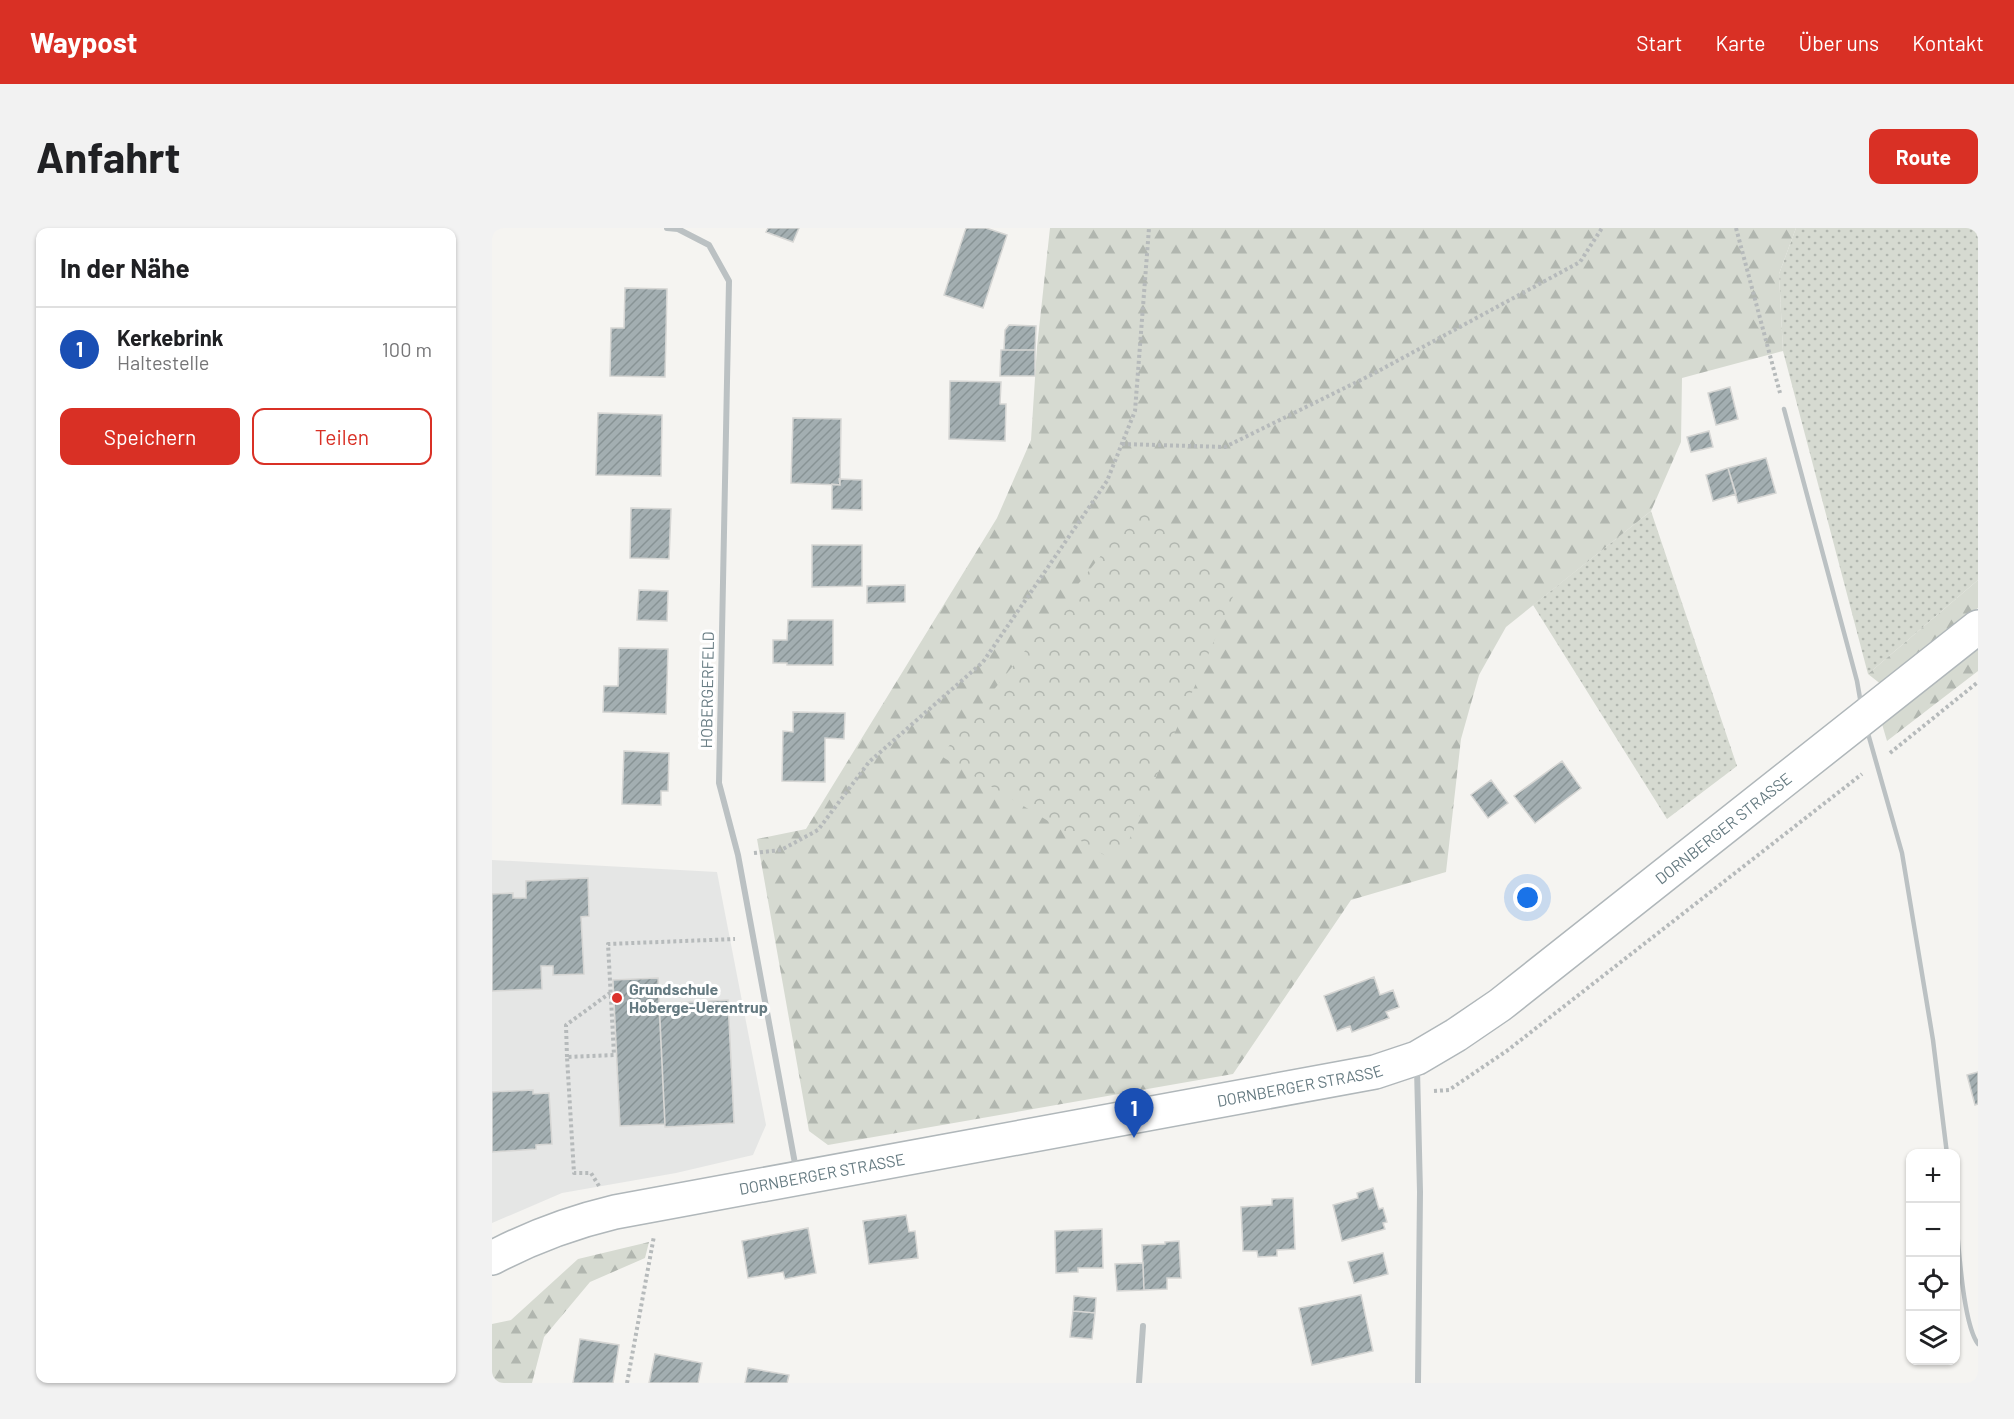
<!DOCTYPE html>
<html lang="de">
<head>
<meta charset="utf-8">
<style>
	:root { --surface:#fff; --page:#f2f2f2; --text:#202124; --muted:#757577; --line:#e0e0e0; --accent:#d93025 }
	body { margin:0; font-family:Barlow,sans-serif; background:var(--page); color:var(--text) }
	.controls { position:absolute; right:18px; bottom:18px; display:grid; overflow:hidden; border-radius:12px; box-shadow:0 2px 4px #0004 }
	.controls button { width:54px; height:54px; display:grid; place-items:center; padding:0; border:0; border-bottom:2px solid var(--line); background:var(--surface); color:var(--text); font:30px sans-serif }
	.you { position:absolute; left:1036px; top:670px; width:21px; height:21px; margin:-15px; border:4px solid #fff; border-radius:50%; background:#1a73e8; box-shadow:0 0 0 9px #1a73e833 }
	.badge { display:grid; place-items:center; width:39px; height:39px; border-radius:50%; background:var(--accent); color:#fff; font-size:20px; font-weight:700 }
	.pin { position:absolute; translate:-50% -50px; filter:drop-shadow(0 2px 3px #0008) }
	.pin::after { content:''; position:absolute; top:32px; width:21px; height:18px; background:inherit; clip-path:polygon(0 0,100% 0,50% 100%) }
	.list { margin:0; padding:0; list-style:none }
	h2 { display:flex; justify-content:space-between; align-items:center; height:78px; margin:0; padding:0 24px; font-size:26px }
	h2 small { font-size:20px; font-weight:400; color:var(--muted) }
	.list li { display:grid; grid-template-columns:39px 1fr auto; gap:18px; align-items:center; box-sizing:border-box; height:84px; padding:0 24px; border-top:2px solid var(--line) }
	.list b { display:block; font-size:22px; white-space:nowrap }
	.list p { margin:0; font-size:20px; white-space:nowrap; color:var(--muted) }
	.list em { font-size:20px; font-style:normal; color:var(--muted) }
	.actions { display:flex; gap:12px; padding:18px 24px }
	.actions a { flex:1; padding:14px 0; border:2px solid var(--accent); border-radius:12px; text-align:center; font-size:21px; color:var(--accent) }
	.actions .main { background:var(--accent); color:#fff }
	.icon { flex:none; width:33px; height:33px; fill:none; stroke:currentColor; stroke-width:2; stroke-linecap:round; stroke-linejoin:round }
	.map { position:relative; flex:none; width:1486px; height:1155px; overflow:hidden; border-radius:12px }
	header { display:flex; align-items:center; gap:36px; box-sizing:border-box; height:84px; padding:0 30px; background:var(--accent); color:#fff }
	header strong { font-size:28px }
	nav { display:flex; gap:33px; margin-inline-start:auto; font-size:21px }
	.intro { display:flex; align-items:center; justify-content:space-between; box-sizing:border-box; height:144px; padding:0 36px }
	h1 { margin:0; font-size:42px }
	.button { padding:15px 27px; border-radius:12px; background:var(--accent); color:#fff; font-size:21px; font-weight:700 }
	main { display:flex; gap:36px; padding:0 36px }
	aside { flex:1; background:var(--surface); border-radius:12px; box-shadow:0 2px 4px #0004 }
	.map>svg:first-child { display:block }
	.built { fill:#e5e6e5 }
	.grass { fill:url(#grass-dots) }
	.forest { fill:url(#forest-firs) }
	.park { fill:url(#park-crowns) }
	.building { fill:url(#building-hatch); stroke:#d6d6d4; stroke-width:1.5 }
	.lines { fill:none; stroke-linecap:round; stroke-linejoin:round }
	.secondary-casing { stroke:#b0b7ba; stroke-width:36 }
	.path { stroke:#b6babb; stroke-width:4; stroke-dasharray:3 3; stroke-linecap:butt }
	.lane { stroke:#bbc1c3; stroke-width:4.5 }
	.street { stroke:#bbc1c3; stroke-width:6 }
	.secondary { stroke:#fff; stroke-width:33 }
	.poi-dot { fill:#db322c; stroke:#fff; stroke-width:2 }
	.labels { text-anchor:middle; stroke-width:6; stroke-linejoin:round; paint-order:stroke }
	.street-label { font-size:16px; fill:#657a81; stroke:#fff }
	.poi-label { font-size:16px; font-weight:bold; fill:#657a81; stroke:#fff; text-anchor:start }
</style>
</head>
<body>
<header>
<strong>Waypost</strong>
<nav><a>Start</a><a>Karte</a><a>Über uns</a><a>Kontakt</a></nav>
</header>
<div class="intro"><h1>Anfahrt</h1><a class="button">Route</a></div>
<main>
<aside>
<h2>In der Nähe<small></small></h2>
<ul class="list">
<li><span class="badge" style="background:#1a4fb4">1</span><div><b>Kerkebrink</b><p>Haltestelle</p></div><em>100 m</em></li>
</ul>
<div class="actions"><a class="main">Speichern</a><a>Teilen</a></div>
</aside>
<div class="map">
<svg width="1486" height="1155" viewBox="0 0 1486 1155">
	<defs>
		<pattern id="grass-dots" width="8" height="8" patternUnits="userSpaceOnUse" patternTransform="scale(1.5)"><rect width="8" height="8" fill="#d6dad1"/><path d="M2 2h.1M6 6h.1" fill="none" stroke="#b1b6af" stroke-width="1.8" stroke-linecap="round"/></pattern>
		<pattern id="forest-firs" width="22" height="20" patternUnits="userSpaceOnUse" patternTransform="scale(1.5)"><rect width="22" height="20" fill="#d6dad1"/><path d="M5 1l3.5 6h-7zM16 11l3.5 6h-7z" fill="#b1b6af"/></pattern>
		<pattern id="park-crowns" width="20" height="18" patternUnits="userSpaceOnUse" patternTransform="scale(1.5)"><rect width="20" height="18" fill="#d6dad1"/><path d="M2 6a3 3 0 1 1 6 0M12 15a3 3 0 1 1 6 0" fill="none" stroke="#b1b6af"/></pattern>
		<pattern id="building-hatch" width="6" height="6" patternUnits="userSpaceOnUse" patternTransform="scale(1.5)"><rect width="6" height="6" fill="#a3aeb1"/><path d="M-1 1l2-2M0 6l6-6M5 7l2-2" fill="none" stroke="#889395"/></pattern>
	</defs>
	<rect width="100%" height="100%" fill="#f5f4f1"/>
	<path class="built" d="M0,632l225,12 49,253 -13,30 -77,18 -114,20 -70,30z"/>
	<path class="grass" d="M1304,0h182v352l-110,94 -85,-323 -4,-77z
		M1159,283l86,255 -70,53 -134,-214z"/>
	<path class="forest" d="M558,0h746l-17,46 4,77 -101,27 -1,64 -30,69 -145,116 -27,48 -18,64 -15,133 -95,28 -118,174 -405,71 -19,-14 -52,-292 49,-10 191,-311 34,-78 6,-93z
		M1486,352v28l-96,77 -14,-11z
		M1486,419v24l-91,70 -5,-17z
		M157,1014l-4,16 -55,24 -46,55 -12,46h-40v-59l19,-4 67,-61z"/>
	<path class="park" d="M651,275l91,91 -115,270 -178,-108z"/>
	<path class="building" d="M276,0h31l-6,14 -27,-10z
		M474,0h20l21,7 -24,73 -39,-13z
		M133,60l42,1 -2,88 -55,-1 1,-48h13z
		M517,97l27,1 -1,24h-31l1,-20z
		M509,122h34v26h-35z
		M458,153l51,1 -1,22h6l-1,37 -56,-2z
		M1238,159l8,32 -22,6 -8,-32z
		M106,185l64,2 -1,61 -65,-1z
		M301,190l48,1 -1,66 -49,-2z
		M1217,203l4,16 -22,5 -4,-15z
		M1274,230l10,35 -38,10 -10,-35z
		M1236,240l8,26 -23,7 -7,-26z
		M347,251l23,1v30l-30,-1v-25l8,1z
		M139,280l40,1 -2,50 -39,-1z
		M320,317h50v41l-50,1z
		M413,357v17l-38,1v-17z
		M147,362l29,1 -1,30 -30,-1z
		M296,392h45v45h-46v-2h-14v-23h14z
		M127,420l49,1 -2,65 -63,-2 1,-26h14z
		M301,484l52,1 -1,26 -19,-1v44l-43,-1 1,-50 10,1z
		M132,523l45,2 -1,38h-7v14l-39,-1z
		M1070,533l19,27 -46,35 -21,-27z
		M999,552l17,23 -20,15 -17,-23z
		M96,650l1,38 -8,1 3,57 -31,1v-9h-12l1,23 -50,2v-97l21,-1v5h13v-17z
		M882,749l6,18 13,-5 6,17 -13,5 3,6 -37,14 -2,-6 -13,5 -13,-35z
		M166,750l7,146 -45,2 -7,-146z
		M236,772l6,123 -69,4 -6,-123z
		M1486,844v32l-3,1 -8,-30z
		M41,862v4l16,-1 3,51 -16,1v4l-44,3v-60z
		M881,960l6,21 4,-1 4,14 -4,1 2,6 -43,12 -9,-36 25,-7 -1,-5z
		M801,970l2,51 -18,1v6l-19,1 -1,-6h-14l-2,-44 31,-2v-6z
		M414,987l3,17 6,-1 3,27 -49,6 -6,-43z
		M316,1000l8,45 -31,6 -2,-7 -35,6 -6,-37z
		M610,1001l1,39h-25v4l-22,1 -1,-42z
		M687,1013l2,37h-14v11l-23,1 -2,-45 23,-1v-2z
		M891,1025l5,21 -34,9 -6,-21z
		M651,1035l1,27 -27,1 -2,-27z
		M869,1067l12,56 -61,14 -13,-57z
		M582,1068l22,2 -1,15 -22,-2z
		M581,1083l22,2 -3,26 -22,-2z
		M88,1111l39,6 -6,38h-40z
		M163,1126l47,9 -4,20h-49z
		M256,1140l41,7 -2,8h-42z"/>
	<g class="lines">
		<g class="secondary-casing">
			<g id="secondary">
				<path id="s1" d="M0,1030c38,-20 81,-36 123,-46l760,-140 42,-14 39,-23 44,-30 478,-378"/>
			</g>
		</g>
		<path class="path" d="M1244,0l44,165
			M630,216l103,3 146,-72 209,-113 22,-34
			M1398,525l88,-71
			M262,625l27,-3 37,-20 51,-68 114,-100 124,-181 28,-70 14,-183
			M75,829l-1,-32 44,-32
			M942,863l15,-1 59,-40 354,-276
			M107,958l-8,-13h-17l-7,-116 47,-2 -6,-111 127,-5
			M135,1155l27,-147"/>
		<path class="lane" d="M1292,181l73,272 4,23
			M1375,502l35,123 31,187 14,114
			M1464,992c3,28 7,104 22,124"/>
		<path class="street" d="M175,0l11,1 31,16 20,36 -10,502 19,72 58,314
			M925,841l3,123 -2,191
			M647,1155l4,-57"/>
		<use href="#secondary" class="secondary"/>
	</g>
	<circle class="poi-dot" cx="125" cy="770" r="6"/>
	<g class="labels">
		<g class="street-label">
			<text transform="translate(215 462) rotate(-89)" y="6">HOBERGERFELD</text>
			<text dy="6" stroke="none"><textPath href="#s1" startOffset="1332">DORNBERGER STRASSE</textPath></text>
			<text dy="6" stroke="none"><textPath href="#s1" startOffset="828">DORNBERGER STRASSE</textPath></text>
			<text dy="6" stroke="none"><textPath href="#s1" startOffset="342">DORNBERGER STRASSE</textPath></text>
		</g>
		<g class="poi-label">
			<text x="137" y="767">Grundschule<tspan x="137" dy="18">Hoberge-Uerentrup</tspan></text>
		</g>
	</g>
</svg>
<div class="controls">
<button>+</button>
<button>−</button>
<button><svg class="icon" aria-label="locate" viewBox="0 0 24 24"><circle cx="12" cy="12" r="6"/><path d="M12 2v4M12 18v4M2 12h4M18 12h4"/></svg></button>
<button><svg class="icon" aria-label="layers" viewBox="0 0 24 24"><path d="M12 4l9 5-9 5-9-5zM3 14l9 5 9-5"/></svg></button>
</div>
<div class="you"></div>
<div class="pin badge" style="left:642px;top:910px;background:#1a4fb4">1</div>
</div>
</main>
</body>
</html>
